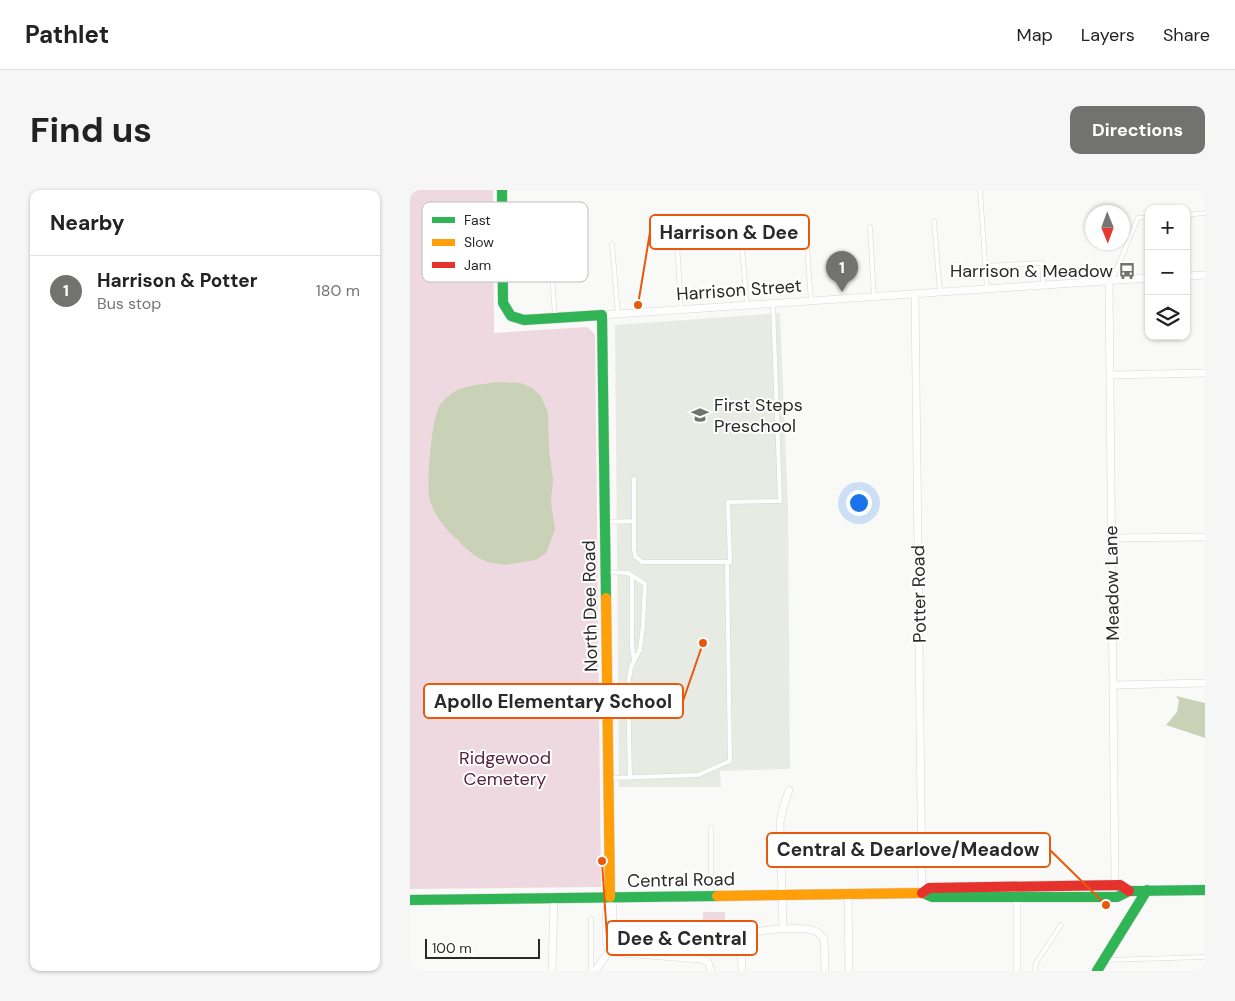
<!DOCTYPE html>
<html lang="en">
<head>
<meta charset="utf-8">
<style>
	:root { --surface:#fff; --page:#f6f6f6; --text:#222; --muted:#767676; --line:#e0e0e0; --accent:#727271 }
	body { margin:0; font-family:"DM Sans",sans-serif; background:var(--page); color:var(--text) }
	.controls { position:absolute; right:15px; top:15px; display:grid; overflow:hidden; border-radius:10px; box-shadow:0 1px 4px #0004 }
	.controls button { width:45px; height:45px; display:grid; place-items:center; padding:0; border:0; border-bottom:1px solid var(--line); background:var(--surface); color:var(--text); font:25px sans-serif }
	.compass { position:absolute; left:675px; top:15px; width:45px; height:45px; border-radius:50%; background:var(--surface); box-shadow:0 1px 4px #0004; rotate:179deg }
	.scale { position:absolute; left:15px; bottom:12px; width:115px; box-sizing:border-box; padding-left:5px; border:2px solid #292928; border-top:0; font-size:14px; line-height:18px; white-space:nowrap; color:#292928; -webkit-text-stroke:4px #fff; paint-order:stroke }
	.you { position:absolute; left:448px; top:312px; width:18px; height:18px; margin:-12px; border:4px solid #fff; border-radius:50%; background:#1a73e8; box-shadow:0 0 0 8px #1a73e833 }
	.badge { display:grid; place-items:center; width:32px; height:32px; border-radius:50%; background:var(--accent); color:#fff; font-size:16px; font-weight:700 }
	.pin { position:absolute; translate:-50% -41px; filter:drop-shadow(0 1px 2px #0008) }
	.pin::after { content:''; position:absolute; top:26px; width:18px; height:15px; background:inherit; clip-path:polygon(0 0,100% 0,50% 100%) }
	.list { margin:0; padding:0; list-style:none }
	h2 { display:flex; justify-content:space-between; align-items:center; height:65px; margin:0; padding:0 20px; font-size:21px }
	h2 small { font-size:16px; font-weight:400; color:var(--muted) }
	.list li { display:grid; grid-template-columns:32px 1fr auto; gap:15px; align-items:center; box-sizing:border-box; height:70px; padding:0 20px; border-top:1px solid var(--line) }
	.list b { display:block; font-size:19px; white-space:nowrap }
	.list p { margin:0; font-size:16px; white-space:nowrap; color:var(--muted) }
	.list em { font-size:16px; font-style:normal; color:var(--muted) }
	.icon { flex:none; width:28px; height:28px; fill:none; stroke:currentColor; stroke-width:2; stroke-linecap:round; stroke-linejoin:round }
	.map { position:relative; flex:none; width:795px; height:781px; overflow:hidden; border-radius:10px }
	header { display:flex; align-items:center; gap:30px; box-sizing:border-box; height:70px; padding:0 25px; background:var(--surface); border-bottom:1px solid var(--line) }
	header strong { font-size:24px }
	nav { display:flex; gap:28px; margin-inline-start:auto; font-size:18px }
	.intro { display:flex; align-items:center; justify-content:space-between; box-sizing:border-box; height:120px; padding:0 30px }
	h1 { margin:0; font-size:35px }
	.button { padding:12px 22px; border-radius:10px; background:var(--accent); color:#fff; font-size:18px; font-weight:700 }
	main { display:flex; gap:30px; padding:0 30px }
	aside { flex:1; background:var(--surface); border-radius:10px; box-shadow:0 1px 4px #0004 }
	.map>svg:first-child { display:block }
	.built { fill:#e8ebe4 }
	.green { fill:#efd9e0 }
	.water { fill:#c9d2b7 }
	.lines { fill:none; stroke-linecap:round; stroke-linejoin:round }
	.lane-casing { stroke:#d6d7d5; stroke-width:5 }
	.street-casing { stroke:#d6d7d5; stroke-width:8 }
	.fast-casing { stroke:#d6d7d5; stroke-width:11 }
	.slow-casing { stroke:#d6d7d5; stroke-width:11 }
	.jam-casing { stroke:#d6d7d5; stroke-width:11 }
	.lane { stroke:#fefefe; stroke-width:4 }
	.street { stroke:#fefefe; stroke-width:7 }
	.fast { stroke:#30b455; stroke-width:10 }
	.slow { stroke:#ff9f0a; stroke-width:10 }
	.jam { stroke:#e5322d; stroke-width:10 }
	.labels { text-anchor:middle; stroke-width:4; stroke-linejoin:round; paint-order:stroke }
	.poi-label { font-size:18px; fill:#292928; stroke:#fff; text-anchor:end }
	.street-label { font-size:18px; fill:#292928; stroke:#fff }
	.park-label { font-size:18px; fill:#5a243c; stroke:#fff }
	.key { fill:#fff; stroke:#bfbfbe; stroke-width:1 }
	.key-label { font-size:14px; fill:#292928 }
	.leader { fill:none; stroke:#e8590c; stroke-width:2 }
	.callout-dot { fill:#e8590c; stroke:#fff; stroke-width:2 }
	.callout { fill:#fff; stroke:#e8590c; stroke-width:2 }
	.callout-label { font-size:19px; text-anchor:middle; font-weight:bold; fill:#292928 }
</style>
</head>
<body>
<header>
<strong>Pathlet</strong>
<nav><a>Map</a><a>Layers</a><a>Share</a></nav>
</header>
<div class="intro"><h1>Find us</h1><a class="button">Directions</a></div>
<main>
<aside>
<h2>Nearby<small></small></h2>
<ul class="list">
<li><span class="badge">1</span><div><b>Harrison &amp; Potter</b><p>Bus stop</p></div><em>180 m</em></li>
</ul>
</aside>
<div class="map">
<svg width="795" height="781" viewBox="0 0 795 781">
	<rect width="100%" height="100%" fill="#f9faf8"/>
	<path class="built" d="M370,123l8,192 2,264 -70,2 1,16h-102l-4,-462z"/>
	<path class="green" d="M0,0h83l1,143 93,-6 5,4 3,4 6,552 -191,2z
		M293,722h22l1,41 -22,1z"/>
	<path class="water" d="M85,192l26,1 11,5 9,8 7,17 1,36 4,31 -2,23 4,27 -9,23 -10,7 -31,5 -18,-3 -12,-6 -15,-13 -1,-3 -4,-2c-11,-11 -23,-25 -26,-42 -2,-18 2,-75 11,-91 2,-3 7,-8 11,-11 11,-9 30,-9 44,-12z
		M766,506l29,7v35l-39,-13 11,-13 2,-12z"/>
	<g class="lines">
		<g class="lane-casing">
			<path id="lane" d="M570,0l7,100
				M776,25l19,-2
				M524,31l6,72
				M460,37l4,70
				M396,43l5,69
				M331,46l6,70
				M267,52l4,68
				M202,54l6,70
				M140,60l5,66
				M575,76l57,-3 1,22
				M702,90l26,-62 11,-1
				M224,289v70l1,7 7,6h88l-2,-60 52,-1 -7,-197
				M196,332l28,-1
				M196,382l22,1 17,11 -2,42 -3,23 -9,18 -3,19 2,92
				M222,386v70l2,15
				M199,588l89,-3 32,-14 -3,-198
				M301,704v-66
				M181,729v52
				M695,770l100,-3
				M625,781l1,-8 25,-38"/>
		</g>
		<g class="street-casing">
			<path id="street" d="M776,86l19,-1
				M699,91l6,604
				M505,105l7,598
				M192,125l547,-37
				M700,185l95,-2
				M701,348l94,-1
				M704,495l91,-2
				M438,704l1,77
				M373,739l-3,-107 3,-14 6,-18
				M200,762l91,7 7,3 3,9
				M200,762c-7,-11 -4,-42 0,-55
				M142,781l2,-73
				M185,781l18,-25v-39l-3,-10
				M332,781c0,-8 -2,-28 1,-34 6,-8 63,-11 72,-6 3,1 6,5 9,7l1,33
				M607,781v-74"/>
		</g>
		<g class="fast-casing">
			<path id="fast" d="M92,0l1,113 8,13 13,4 78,-5 4,283
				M513,703l9,4h185l12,-6 76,-1
				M0,710l307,-4
				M687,781l50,-81"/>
		</g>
		<g class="slow-casing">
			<path id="slow" d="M196,408l4,299
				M307,706l206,-3"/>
		</g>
		<g class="jam-casing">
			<path id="jam" d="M512,703l7,-5 191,-3 9,6"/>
		</g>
		<use href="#lane" class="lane"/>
		<use href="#street" class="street"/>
		<use href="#fast" class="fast"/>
		<use href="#slow" class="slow"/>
		<use href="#jam" class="jam"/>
	</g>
	<defs>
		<g id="bus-bare" transform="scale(1.35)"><path d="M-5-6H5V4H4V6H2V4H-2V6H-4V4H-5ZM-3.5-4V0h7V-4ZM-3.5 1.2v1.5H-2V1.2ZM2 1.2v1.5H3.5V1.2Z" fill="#727271" stroke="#fff" stroke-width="2.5" paint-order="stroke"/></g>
		<g id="school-bare" transform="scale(1.35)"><path d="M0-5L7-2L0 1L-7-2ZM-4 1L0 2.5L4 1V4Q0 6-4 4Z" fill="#727271" stroke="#fff" stroke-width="2.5" paint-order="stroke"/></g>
	</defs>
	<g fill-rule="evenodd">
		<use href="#bus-bare" x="717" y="81"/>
		<use href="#school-bare" x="290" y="225"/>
	</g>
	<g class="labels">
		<g class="poi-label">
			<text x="703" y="87">Harrison &amp; Meadow</text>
			<text x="304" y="221" text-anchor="start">First Steps<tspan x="304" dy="21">Preschool</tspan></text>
		</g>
		<g class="street-label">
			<text transform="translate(329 100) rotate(-4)" y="6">Harrison Street</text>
			<text transform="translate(702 393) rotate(-91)" y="6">Meadow Lane</text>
			<text transform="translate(509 404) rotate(-91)" y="6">Potter Road</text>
			<text transform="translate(180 416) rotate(-91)" y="6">North Dee Road</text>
			<text transform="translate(271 690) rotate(-1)" y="6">Central Road</text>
		</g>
		<g class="park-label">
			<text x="95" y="574">Ridgewood<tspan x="95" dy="21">Cemetery</tspan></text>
		</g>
	</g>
	<rect x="12" y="12" width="166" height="80" rx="8" class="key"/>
	<rect x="22" y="27" width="23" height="6" fill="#30b455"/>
	<rect x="22" y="49" width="23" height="7" fill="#ff9f0a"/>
	<rect x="22" y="72" width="23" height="6" fill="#e5322d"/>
	<g class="key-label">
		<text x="54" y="35">Fast</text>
		<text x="54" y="57">Slow</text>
		<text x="54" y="80">Jam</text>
	</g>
	<path class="leader" d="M228 115L240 42M293 453L273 511M696 715L640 660M192 671L197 748"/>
	<g class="callout-dot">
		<circle cx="228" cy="115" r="5"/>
		<circle cx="293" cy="453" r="5"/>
		<circle cx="696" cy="715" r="5"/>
		<circle cx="192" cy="671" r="5"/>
	</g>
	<g class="callout">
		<rect x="240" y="25" width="159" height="34" rx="5"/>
		<rect x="14" y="494" width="259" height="34" rx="5"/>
		<rect x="357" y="643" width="283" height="34" rx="5"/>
		<rect x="197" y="731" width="150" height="34" rx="5"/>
	</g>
	<g class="callout-label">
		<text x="319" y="49">Harrison &amp; Dee</text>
		<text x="143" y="518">Apollo Elementary School</text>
		<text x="498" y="666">Central &amp; Dearlove/Meadow</text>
		<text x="272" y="755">Dee &amp; Central</text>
	</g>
</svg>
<div class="controls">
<button>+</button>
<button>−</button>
<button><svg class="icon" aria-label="layers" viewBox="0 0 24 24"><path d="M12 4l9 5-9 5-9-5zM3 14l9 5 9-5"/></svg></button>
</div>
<svg class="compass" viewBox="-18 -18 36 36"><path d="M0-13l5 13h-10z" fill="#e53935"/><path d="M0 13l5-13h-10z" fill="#767676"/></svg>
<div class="scale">100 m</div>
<div class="you"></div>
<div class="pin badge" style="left:432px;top:102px">1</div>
</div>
</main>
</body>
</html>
